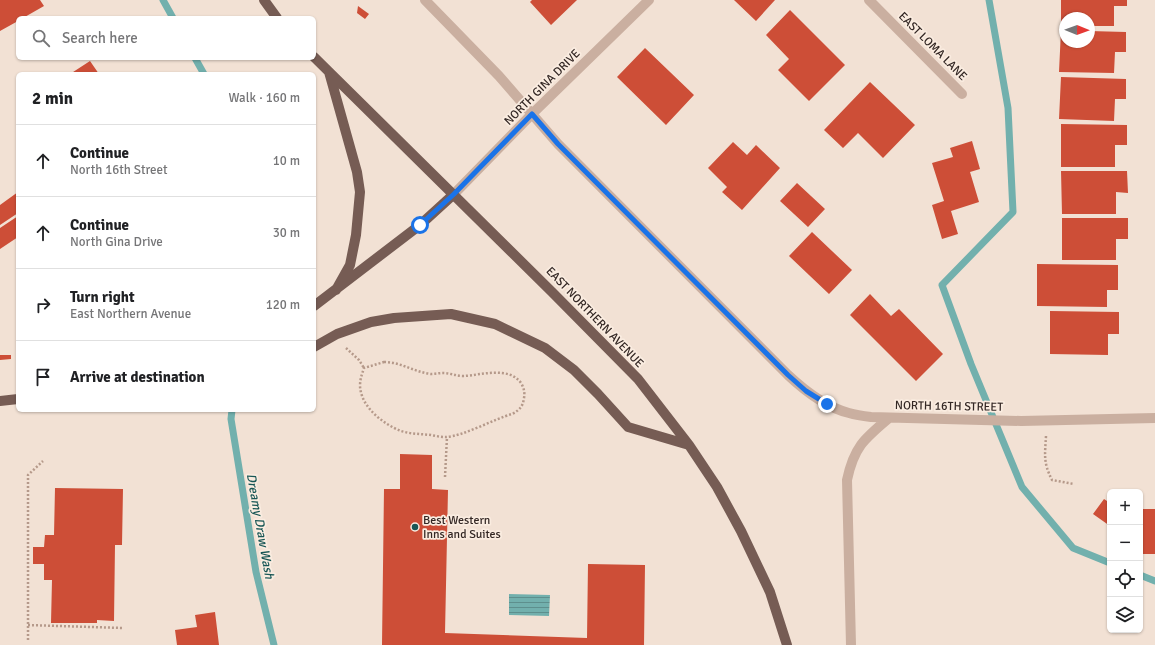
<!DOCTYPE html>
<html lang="en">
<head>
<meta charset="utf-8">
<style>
	:root { --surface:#fff; --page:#f6f6f6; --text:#202124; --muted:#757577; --line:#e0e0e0 }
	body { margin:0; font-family:Signika,sans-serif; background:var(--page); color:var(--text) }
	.controls { position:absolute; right:12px; bottom:12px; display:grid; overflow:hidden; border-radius:6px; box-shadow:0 1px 3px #0004 }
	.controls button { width:36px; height:36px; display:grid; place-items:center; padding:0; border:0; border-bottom:1px solid var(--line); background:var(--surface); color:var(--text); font:20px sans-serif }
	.compass { position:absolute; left:1059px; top:12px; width:36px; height:36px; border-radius:50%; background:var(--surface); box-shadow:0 1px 3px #0004; rotate:91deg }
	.stop { position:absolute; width:12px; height:12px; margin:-9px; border:3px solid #1a73e8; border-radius:50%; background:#fff }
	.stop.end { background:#1a73e8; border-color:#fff; box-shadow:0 1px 4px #0008 }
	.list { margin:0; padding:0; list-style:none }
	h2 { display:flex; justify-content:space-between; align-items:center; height:52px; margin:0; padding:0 16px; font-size:17px }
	h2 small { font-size:13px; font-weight:400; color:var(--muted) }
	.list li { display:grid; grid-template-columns:26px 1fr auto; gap:12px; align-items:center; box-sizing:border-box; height:72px; padding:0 16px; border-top:1px solid var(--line) }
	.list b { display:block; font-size:15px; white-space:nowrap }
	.list p { margin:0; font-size:13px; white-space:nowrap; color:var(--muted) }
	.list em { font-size:13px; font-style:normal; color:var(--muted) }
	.icon { flex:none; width:22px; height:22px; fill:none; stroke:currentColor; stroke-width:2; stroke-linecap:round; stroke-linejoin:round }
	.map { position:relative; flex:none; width:1155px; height:645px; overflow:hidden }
	.search { position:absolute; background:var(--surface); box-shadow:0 1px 3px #0004; left:16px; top:16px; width:300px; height:44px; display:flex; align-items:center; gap:10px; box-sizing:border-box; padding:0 14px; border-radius:6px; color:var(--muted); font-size:15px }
	.panel { position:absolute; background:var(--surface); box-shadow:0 1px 3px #0004; left:16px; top:72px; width:300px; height:340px; border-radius:6px }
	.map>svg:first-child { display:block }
	.water { fill:url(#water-rules) }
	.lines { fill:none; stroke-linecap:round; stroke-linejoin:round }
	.stream { stroke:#72b0ad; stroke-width:7 }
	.building { fill:#cd4e37 }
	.path { stroke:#b5998a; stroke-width:2.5; stroke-dasharray:2 2; stroke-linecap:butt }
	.minor { stroke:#caafa0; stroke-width:10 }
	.major { stroke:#765c54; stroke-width:10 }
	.route { stroke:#1a73e8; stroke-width:5 }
	.poi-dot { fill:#185655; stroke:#faece0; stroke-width:1.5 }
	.labels { text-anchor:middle; stroke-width:3.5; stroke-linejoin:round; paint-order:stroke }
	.street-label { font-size:12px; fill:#332724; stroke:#faece0 }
	.poi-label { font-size:12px; fill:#332724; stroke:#faece0; text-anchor:start }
	.water-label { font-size:13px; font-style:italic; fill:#185655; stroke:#faece0 }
</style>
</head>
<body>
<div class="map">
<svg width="1155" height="645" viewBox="0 0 1155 645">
	<defs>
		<pattern id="water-rules" width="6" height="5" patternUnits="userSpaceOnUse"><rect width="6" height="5" fill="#72b0ad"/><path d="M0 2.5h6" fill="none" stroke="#5e8f8d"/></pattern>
	</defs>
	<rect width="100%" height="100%" fill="#f2e1d4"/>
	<path class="water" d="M509,594l41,1 -1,21 -40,-1z"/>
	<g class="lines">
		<path class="stream" d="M163,0l10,18
			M989,0l19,108 5,104 -71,73 29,79 51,123 51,61 37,15
			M195,58l9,16
			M232,410l-1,9 25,153 18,73
			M1140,575l15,6"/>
	</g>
	<path class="building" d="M0,0h40l4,6 -21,12h-5v3l-18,10z
		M532,0h45l-26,25 -21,-23z
		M734,0h41l-19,21z
		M1061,0h66v6h-13v20h-25v-8h-24v8h-4z
		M358,6l11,8 -4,5 -8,-6z
		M790,10l55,55 -36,36 -31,-31 11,-11 -23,-24z
		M1061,30h4v12h24v-11l37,1v20h-11l-1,21 -55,-1z
		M645,48l49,47 -28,30 -49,-48z
		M90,61l9,13h-29z
		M1061,77l65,2v20h-11l-1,22 -55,-2z
		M870,82l45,43 -32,33 -25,-25 -15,15 -19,-18z
		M1061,124l66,1v20h-12v22h-54z
		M972,141l8,28 -10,3 9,30 -28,9 7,23 -16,5 -10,-34 12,-4 -12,-38 21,-6 -3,-9z
		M733,142l14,13 9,-10 24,23 -38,42 -20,-18 5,-5 -19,-19z
		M1061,171h66l1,22 -12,-1v22h-54z
		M797,183l28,26 -17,18 -28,-26z
		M18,192v21l-18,12v-20z
		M18,216v21l-18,12v-21z
		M1062,218h66v21h-12v21h-54z
		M812,232l40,38 -23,24 -40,-38z
		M1037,264l81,1v25h-11v17l-70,-1z
		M870,294l21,22 8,-7 44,45 -27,27 -66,-66z
		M1050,311l69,1v22h-11v21l-58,-1z
		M0,355h11v4l-11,1z
		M400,454l32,1v34l16,1 -3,143 142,5 1,-74 57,1 -1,80h-262l2,-156h16z
		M55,488l68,1 -1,56h-7l-1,76 -17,-1v3h-46l1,-43h-8v-16h-11v-17h11l1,-12h9z
		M1104,499l6,4v23l-17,-12z
		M1142,509h13v45h-13z
		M215,612l4,33h-42l-2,-15 22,-3 -2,-12z"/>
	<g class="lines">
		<path class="path" d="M346,348l13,12 5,8
			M384,362c17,0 30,10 47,12 4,0 8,-1 12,-1 7,0 13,3 21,3 17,-1 45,-10 57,7 3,5 4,10 3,15 -1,8 -4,12 -12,16 -18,5 -48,22 -66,23 -5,0 -10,-1 -15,-2 -10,-1 -20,-1 -30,-4 -18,-7 -40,-24 -41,-45 0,-7 2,-12 4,-18z
			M1046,436c-1,19 -3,26 6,44l22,4
			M445,477l2,-40
			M28,625l94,3
			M28,640v-165l15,-14"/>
		<path class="minor" d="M425,0l74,76 59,68 230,231c17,16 37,32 61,38 7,2 14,3 22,4l150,4 134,-3
			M869,0l93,94
			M454,194l78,-80 117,-114
			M851,645l-4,-165c7,-33 17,-41 42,-62"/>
		<path class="major" d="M264,0l13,18
			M314,57l238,235 86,87 51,66 28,42 24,44 29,61 17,53
			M329,72l28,100 3,20 -4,43 -6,30 -14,25
			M314,306l106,-81 34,-31
			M314,347l23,-13 34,-12 23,-4 57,-4 44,10 50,24 29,22 24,24 30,33 61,18
			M0,401l18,-2"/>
	</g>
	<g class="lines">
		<path class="route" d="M420,225l34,-31 78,-80 26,30 230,231 18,16 21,13"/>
	</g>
	<circle class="poi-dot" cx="415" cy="527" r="4"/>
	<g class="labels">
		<g class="street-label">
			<text transform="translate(933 46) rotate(45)" y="4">EAST LOMA LANE</text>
			<text transform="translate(542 87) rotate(-45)" y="4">NORTH GINA DRIVE</text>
			<text transform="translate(595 317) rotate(46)" y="4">EAST NORTHERN AVENUE</text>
			<text transform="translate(949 406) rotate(1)" y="4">NORTH 16TH STREET</text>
		</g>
		<g class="poi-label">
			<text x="423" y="524">Best Western<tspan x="423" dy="14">Inns and Suites</tspan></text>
		</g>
		<g class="water-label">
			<text transform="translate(261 526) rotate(80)" y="5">Dreamy Draw Wash</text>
		</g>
	</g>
</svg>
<div class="controls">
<button>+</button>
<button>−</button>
<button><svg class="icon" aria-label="locate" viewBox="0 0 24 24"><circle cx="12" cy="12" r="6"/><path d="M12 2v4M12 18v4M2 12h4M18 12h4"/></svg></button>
<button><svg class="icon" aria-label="layers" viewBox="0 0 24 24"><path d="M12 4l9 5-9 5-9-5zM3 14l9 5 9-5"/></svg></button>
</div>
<svg class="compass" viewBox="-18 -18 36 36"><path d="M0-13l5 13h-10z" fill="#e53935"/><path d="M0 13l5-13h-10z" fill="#757577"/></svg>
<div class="stop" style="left:420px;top:225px"></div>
<div class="stop end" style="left:827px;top:404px"></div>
<div class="search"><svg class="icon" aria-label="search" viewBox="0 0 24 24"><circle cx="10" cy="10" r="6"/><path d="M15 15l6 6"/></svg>Search here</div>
<section class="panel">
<h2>2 min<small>Walk · 160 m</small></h2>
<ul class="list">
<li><svg class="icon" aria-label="ahead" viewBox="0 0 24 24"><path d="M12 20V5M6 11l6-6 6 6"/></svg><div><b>Continue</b><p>North 16th Street</p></div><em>10 m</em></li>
<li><svg class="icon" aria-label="ahead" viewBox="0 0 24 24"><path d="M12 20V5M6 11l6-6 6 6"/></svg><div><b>Continue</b><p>North Gina Drive</p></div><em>30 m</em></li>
<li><svg class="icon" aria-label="right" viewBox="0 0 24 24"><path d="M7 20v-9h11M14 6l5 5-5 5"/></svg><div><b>Turn right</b><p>East Northern Avenue</p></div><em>120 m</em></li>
<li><svg class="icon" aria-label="arrive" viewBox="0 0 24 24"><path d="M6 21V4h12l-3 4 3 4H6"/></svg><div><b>Arrive at destination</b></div></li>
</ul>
</section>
</div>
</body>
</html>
